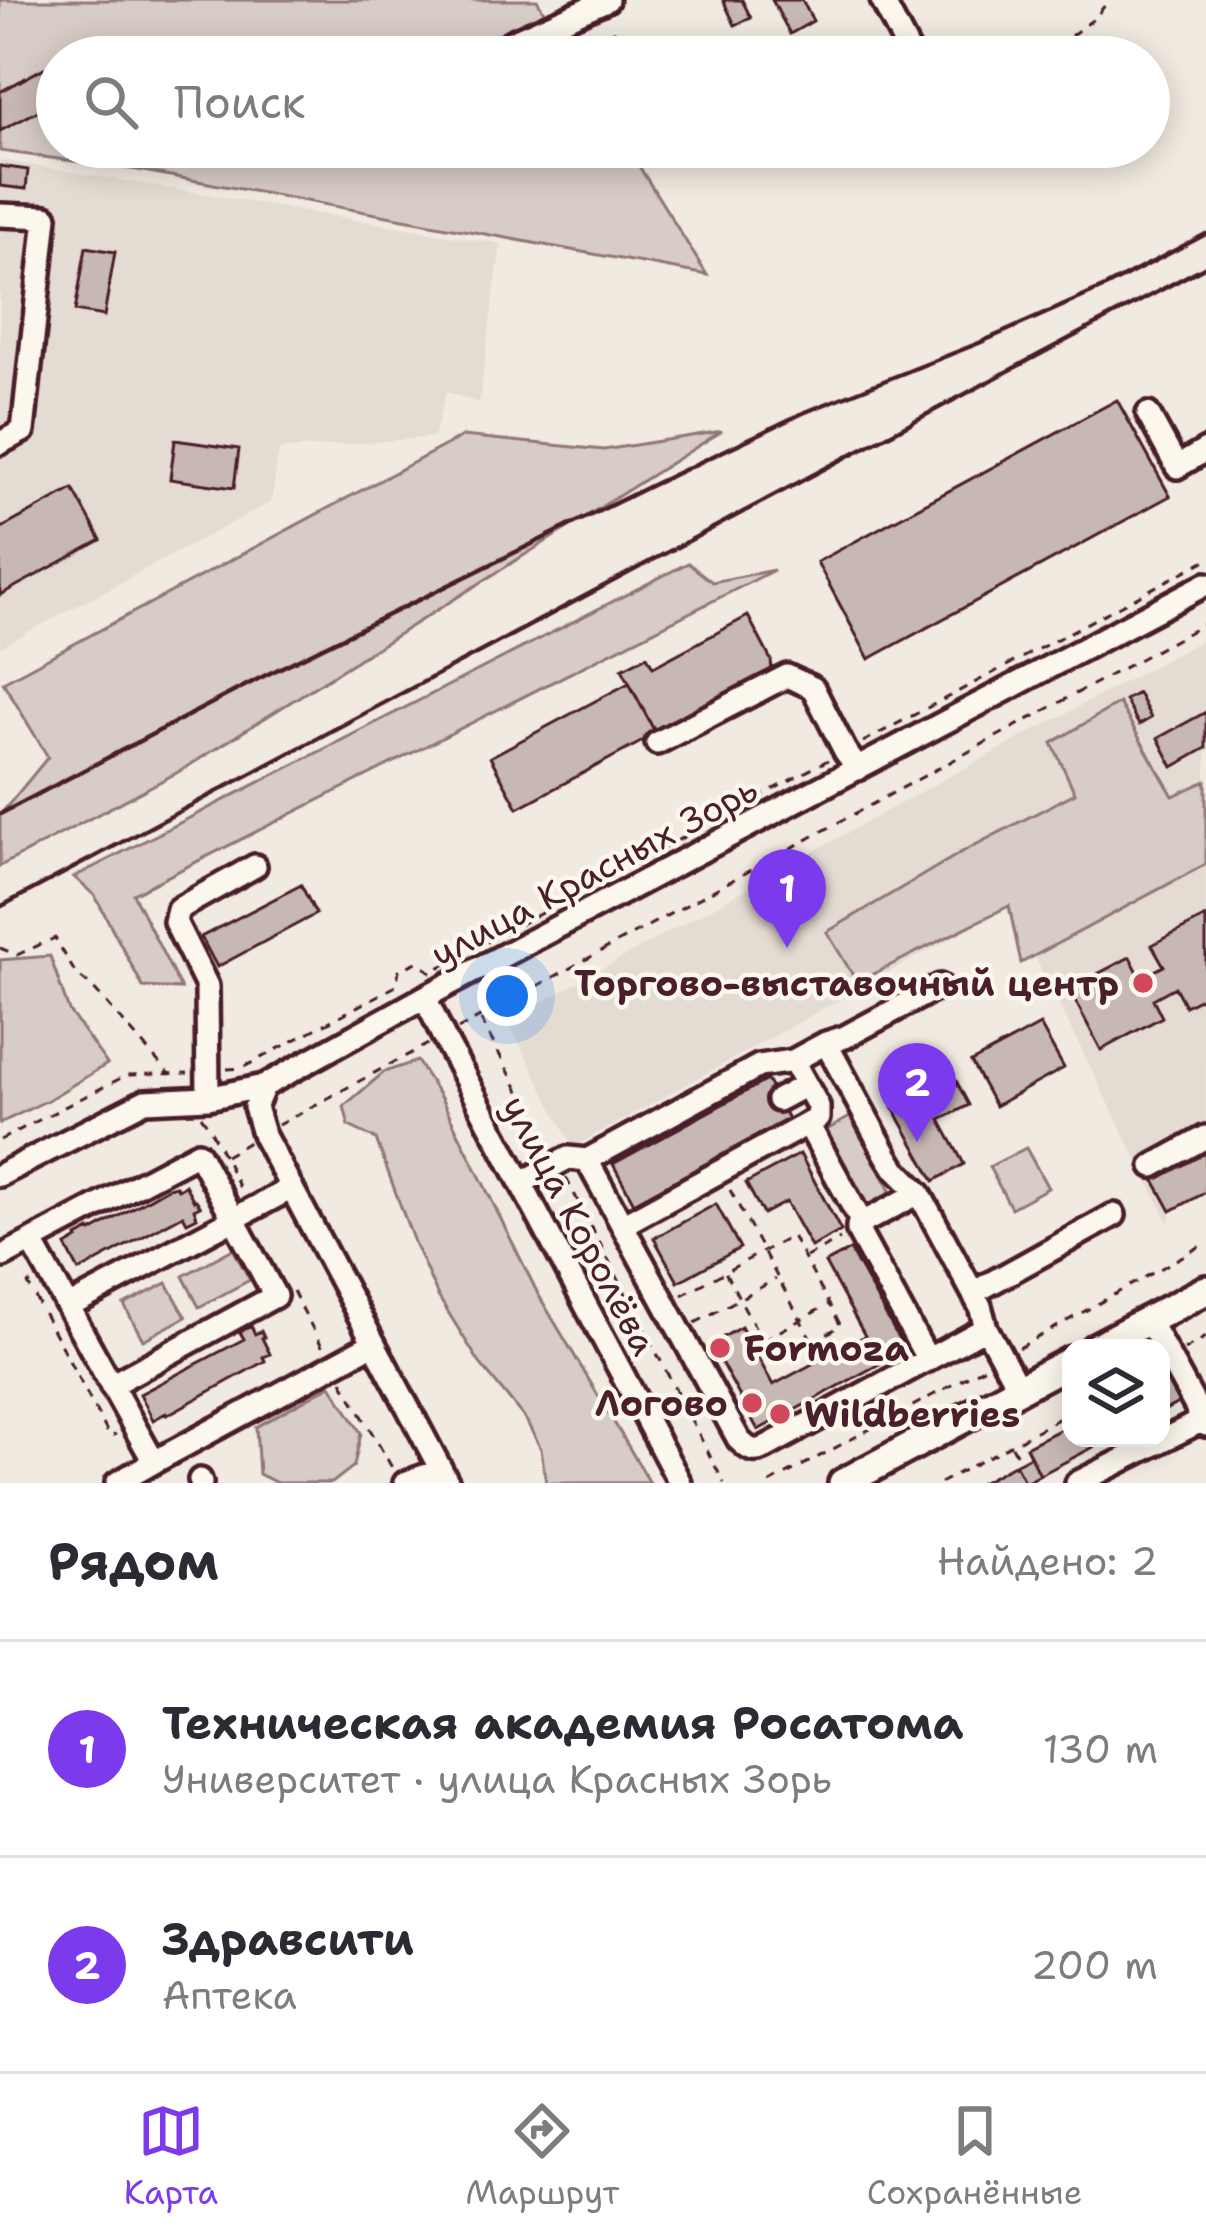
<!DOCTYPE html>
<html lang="ru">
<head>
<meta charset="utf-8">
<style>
	:root { --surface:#fff; --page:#f7f7f7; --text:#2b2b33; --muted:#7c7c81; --line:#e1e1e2; --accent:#7c3aed }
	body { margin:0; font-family:"Shantell Sans",sans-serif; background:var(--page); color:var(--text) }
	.controls { position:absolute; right:36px; bottom:36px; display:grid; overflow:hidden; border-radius:24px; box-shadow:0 6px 30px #0003 }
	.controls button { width:108px; height:108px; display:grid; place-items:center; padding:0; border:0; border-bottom:3px solid var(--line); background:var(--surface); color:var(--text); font:60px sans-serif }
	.you { position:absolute; left:507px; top:996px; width:42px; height:42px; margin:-30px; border:9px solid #fff; border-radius:50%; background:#1a73e8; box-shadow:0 0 0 18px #1a73e833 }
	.badge { display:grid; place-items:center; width:78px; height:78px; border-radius:50%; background:var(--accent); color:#fff; font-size:39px; font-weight:700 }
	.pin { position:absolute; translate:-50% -99px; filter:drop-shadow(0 3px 6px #0008) }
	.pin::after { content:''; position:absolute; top:63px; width:42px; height:36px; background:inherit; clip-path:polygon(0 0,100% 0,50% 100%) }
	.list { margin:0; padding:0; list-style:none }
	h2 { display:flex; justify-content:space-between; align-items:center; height:156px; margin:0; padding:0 48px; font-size:51px }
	h2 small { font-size:39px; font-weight:400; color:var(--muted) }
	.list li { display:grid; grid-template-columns:78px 1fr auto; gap:36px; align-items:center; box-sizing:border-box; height:216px; padding:0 48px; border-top:3px solid var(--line) }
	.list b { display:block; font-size:45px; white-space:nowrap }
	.list p { margin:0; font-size:39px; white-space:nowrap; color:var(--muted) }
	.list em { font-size:39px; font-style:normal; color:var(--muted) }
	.icon { flex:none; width:66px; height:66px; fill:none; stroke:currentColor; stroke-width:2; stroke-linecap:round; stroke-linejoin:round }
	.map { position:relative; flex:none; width:1206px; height:1483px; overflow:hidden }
	.search { position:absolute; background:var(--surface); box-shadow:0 6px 30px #0003; left:36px; right:36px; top:36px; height:132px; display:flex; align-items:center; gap:30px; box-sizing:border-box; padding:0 42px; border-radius:66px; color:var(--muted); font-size:45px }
	.sheet { height:588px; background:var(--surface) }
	nav { display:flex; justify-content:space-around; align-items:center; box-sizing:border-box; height:168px; border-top:3px solid var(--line); background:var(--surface); font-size:33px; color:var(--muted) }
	nav a { display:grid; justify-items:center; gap:6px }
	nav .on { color:var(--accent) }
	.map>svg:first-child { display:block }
	.built { fill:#e4dbd2 }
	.green { fill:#d8ccc6; stroke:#917678; stroke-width:3 }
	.building { fill:#c8b8b3; stroke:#4a1f2b; stroke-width:3 }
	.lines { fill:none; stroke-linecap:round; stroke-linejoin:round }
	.minor-casing { stroke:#4a1f2b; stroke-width:30 }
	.major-casing { stroke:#4a1f2b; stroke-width:36 }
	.path { stroke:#4a1f2b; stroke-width:3; stroke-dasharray:9 9; stroke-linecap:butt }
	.minor { stroke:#fbf7ec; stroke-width:21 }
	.major { stroke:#fbf7ec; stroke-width:27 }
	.rail { stroke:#4a1f2b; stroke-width:4.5 }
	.poi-dot { fill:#d1495b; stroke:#fbf7ec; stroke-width:4.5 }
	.labels { text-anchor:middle; stroke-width:9; stroke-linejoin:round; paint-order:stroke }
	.street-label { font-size:36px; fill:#4a1f2b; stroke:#fbf7ec }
	.poi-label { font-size:36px; font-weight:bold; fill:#4a1f2b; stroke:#fbf7ec; text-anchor:end }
</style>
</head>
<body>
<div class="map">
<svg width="1206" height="1483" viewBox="0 0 1206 1483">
	<rect width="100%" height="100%" fill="#f0eae0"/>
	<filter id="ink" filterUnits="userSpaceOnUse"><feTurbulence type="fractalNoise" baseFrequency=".00833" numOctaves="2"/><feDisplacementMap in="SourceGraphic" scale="24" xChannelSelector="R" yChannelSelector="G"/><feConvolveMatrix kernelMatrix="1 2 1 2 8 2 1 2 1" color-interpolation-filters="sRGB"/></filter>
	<g filter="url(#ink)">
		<path class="built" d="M0,160l501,84 -22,159 -33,-11 -12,45 -155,13 -8,52 -271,145z
			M1206,638v554l-35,19 -2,12 -160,-317 -436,241 -65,-126 422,-234z"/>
		<path class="green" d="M0,0h537l34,57h-514v90h570l80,128 -569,-105 -138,-19z
			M722,431l-540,339 -182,96v-51l48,-58 -45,-75 460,-246 141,14z
			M688,563l24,19 62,-12 -641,324 48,95 -38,-2 -48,-91 -21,-19z
			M1119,703l54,93 33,-15v83l-185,99 -12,-57 -152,76 -30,-50 135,-80 113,-59 -23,-50z
			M50,956l19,55 38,53 -59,36 -48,23v-163z
			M417,1061l24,37 97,196 112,189h-104l-5,-34 -15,-29 -47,-58 -41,-66 -23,-51 -39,-106 -27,-13 -5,-20 40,-34z
			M850,1117l43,79 -25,14 -43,-79z
			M1026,1148l22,40 -37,20 -22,-41z
			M233,1249l17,31 -51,27 -16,-31z
			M167,1283l19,34 -43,23 -19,-35z
			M331,1385l30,48 -7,33 -22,17h-55l-18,-9 -3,-47z"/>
		<path class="building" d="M723,0h19l9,18 -16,7z
			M772,0h30l11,21 -23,13z
			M614,31l13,26h-25l-8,-17z
			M44,68l13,24v9l-57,30v-39z
			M0,166l28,4 -2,19 -26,-3z
			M86,247l29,5 -11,64 -29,-5z
			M1117,400l53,96 -301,163 -52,-97z
			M175,440l64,9 -5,39 -64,-9z
			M73,489l28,51 -101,55v-66z
			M748,616l23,44 1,10 -116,64 -34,-65 25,-13 6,11z
			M629,683l27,51 -138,74 -28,-51z
			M1138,693l13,25 -12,7 -14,-25z
			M1206,712v36l-33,19 -15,-29z
			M301,885l15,29 -99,53 -16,-30z
			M1206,917v78l-21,11 -10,-19 -22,12 9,18 -61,33 -32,-61 61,-32 11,21 23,-12 -12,-21z
			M1040,1025l24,43 -69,38 -24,-44z
			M953,1075l16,30 -29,15 24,44 -30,17 -41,-74z
			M767,1080l21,39 -154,84 -21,-39z
			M1206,1152v40l-35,19 -17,-31z
			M800,1154l41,77 -30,16 -25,-45 -23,12 -17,-31z
			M185,1185l9,16 2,-1 4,6 -6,3 3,8 -10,5 -4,-7 -104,56 -13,-25 12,-7 -1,-2 13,-7 1,2 77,-44 8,-2 2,3z
			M716,1204l24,44 -62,34 -24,-44z
			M850,1250l55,100 -147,80 -47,-86 30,-17 32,58 92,-49 -40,-73z
			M251,1326l4,8 6,-3 3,6 -2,1 8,16 -7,3 2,4 -98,54 -1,-2 -13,7 -13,-26 104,-55 -4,-7z
			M1166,1374l14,28 -19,10v-35z
			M1071,1424v14h40l-71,37 -14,-28z
			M1030,1456l10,19 -15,8 -10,-19z
			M1015,1464l10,19h-44z"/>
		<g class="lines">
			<g class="minor-casing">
				<path id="minor" d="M882,0l30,57
					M511,42l96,-42
					M0,215l46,2 -23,214 -23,12
					M1148,414l29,53 29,-17
					M657,743l130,-67 26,12 32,63 13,18
					M425,997l18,39 237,447
					M826,1043l61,113 8,13 24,24 61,113 6,22
					M264,1086l-9,21 8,27 185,349
					M208,1098l-1,-112 -32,-64 3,-13 77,-43
					M778,1100l28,-15
					M808,1124l54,99 57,-30
					M587,1160l172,-94 34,-5 33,-18 19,-6 95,-51
					M1153,1166l53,-29
					M0,1175l145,-74 63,-3 56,-12 161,-89 781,-413
					M521,1183l47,-25 19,2 152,280c9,9 14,13 25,8l222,-120 33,61
					M862,1223l-4,3v5l70,129
					M622,1225l196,-107v-12l-25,-45
					M32,1242l122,220 220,-119
					M3,1256l195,-103 77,143 -164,89
					M973,1293l141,-78
					M68,1307l222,-118
					M1148,1319l58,106
					M200,1480l1,3
					M117,1483l37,-21
					M405,1483l36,-13
					M1077,1483l126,-63"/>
			</g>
			<g class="major-casing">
				<path id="major" d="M1095,1348l111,-58
					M843,1483l228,-122"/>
			</g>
			<path class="path" d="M1042,57l53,-39 14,-18
				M863,742l343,-182
				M0,948l17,7 38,-17 21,36 15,12 79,89
				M481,1020l69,129
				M458,1029l748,-406
				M227,1069l15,-1 154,-82 3,-16 18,-8 14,10 397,-212
				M201,1116l8,11 33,65
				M278,1125l150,-81
				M0,1140l127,-65 61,-2
				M225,1156l24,-14
				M566,1178l158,305
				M730,1190l81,149
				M806,1257l34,-18
				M31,1283l-3,1 82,153 6,-3
				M293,1291l32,61
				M682,1295l110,-59 49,90 -67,36 -49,-90
				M695,1323l81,-44
				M764,1340l65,-36
				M1019,1348l187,-105
				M1184,1350l22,-13
				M342,1381l52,90
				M1012,1446l8,15
				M1032,1481l1,2
				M770,1483l215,-116
				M940,1483l131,-71"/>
			<use href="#minor" class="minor"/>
			<use href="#major" class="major"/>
			<path class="rail" d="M0,814l258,-135 394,-194 151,-72 176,-70 126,-56 101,-53
				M0,907l1206,-641"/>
		</g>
	</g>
	<g class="poi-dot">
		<circle cx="1143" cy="983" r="12"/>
		<circle cx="720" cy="1348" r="12"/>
		<circle cx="752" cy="1403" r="12"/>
		<circle cx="780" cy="1414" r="12"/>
	</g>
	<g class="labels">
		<g class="street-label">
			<text transform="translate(594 871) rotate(-28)" y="13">улица Красных Зорь</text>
			<text transform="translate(580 1225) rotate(62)" y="13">улица Королёва</text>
		</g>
		<g class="poi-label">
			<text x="1119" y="996">Торгово-выставочный центр</text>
			<text x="744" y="1361" text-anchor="start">Formoza</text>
			<text x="728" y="1416">Логово</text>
			<text x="804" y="1427" text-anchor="start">Wildberries</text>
		</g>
	</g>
</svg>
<div class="controls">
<button><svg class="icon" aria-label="layers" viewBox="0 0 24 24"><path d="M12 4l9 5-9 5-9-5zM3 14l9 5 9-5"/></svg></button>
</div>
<div class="you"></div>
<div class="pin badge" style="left:787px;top:948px">1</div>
<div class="pin badge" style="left:917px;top:1142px">2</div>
<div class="search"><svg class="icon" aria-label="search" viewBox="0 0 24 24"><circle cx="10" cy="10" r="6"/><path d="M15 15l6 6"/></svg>Поиск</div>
</div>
<section class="sheet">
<h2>Рядом<small>Найдено: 2</small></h2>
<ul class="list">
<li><span class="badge">1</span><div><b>Техническая академия Росатома</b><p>Университет · улица Красных Зорь</p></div><em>130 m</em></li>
<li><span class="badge">2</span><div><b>Здравсити</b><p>Аптека</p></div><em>200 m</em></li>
</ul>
</section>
<nav>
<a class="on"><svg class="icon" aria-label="map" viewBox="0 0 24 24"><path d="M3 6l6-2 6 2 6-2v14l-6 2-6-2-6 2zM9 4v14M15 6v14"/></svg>Карта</a>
<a><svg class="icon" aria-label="directions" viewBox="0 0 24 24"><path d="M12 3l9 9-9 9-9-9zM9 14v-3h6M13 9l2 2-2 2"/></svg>Маршрут</a>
<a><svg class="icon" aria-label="saved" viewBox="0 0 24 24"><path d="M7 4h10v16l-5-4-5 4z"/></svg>Сохранённые</a>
</nav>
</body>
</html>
